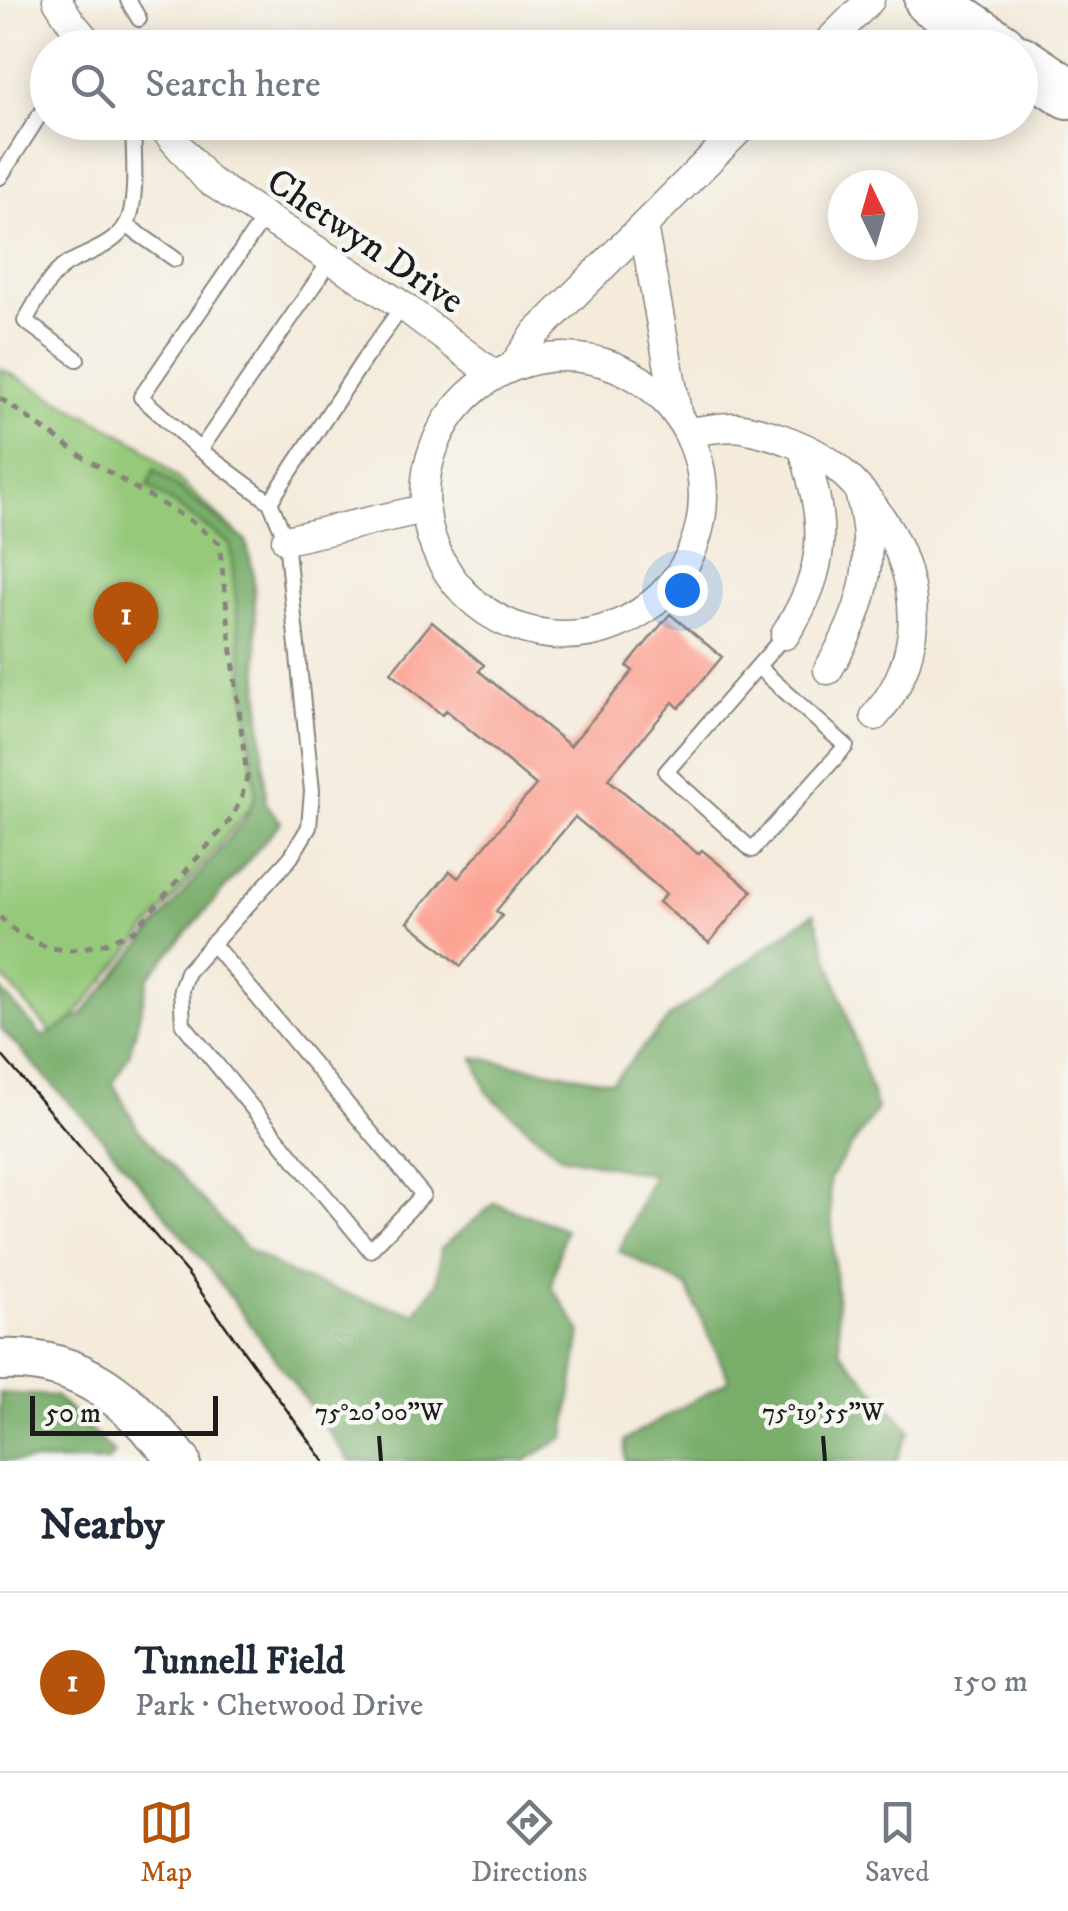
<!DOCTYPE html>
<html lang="en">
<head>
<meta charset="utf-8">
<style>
	:root { --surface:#fff; --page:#f2f2f3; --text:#1f2937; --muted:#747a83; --line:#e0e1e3; --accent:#b45309 }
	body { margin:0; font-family:"IM FELL DW Pica",serif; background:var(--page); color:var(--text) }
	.compass { position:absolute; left:828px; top:170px; width:90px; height:90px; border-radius:50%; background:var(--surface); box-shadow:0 5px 25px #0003; rotate:355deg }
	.scale { position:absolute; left:30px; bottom:25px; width:188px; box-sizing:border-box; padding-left:10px; border:5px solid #1c1c1c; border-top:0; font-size:28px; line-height:35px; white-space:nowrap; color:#1c1c1c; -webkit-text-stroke:8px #f6f6f2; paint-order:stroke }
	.you { position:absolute; left:682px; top:590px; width:35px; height:35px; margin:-25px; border:8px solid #fff; border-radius:50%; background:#1a73e8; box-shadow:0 0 0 15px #1a73e833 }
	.badge { display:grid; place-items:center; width:65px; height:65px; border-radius:50%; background:var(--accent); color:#fff; font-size:32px; font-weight:700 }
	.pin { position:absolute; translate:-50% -82px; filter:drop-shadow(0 2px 5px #0008) }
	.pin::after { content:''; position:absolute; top:52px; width:35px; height:30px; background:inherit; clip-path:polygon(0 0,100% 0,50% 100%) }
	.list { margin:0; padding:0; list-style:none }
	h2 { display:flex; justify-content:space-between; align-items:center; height:130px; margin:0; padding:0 40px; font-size:42px }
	h2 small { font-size:32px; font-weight:400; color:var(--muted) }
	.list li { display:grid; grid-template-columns:65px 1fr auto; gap:30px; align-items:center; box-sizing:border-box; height:180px; padding:0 40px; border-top:2px solid var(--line) }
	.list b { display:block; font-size:38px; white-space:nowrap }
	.list p { margin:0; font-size:32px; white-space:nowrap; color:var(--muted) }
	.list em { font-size:32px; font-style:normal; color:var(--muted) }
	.icon { flex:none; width:55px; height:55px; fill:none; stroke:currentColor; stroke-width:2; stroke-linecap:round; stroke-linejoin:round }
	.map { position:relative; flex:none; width:1068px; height:1461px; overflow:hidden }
	.search { position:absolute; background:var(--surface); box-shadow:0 5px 25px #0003; left:30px; right:30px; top:30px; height:110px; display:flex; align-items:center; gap:25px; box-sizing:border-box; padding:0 35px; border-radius:55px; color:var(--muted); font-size:38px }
	.sheet { height:310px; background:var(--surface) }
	nav { display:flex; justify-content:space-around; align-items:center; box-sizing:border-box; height:140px; border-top:2px solid var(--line); background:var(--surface); font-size:28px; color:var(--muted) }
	nav a { display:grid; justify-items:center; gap:5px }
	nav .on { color:var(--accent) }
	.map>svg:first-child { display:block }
	.green { fill:#96c97a; stroke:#59724b; stroke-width:2.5 }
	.forest { fill:#78ad6a; stroke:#4a6443; stroke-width:2.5 }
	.building { fill:#fca293 }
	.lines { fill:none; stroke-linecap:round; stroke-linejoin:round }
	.lane-casing { stroke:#88847c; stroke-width:18 }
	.street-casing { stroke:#88847c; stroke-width:31 }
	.secondary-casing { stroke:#88847c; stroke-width:44 }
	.highway-casing { stroke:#88847c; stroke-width:54 }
	.path { stroke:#88847c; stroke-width:5; stroke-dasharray:8 8; stroke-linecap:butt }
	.lane { stroke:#fff; stroke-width:14 }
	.street { stroke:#fff; stroke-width:28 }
	.secondary { stroke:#fff; stroke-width:40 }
	.highway { stroke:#fff; stroke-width:50 }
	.tram { stroke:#1c1c1c; stroke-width:2.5 }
	.ticks { fill:none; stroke:#1c1c1c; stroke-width:4 }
	.labels { text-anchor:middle; stroke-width:9; stroke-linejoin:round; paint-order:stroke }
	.street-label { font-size:38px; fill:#1c1c1c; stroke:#f6f6f2 }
	.ticks-label { font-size:25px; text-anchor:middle; fill:#1c1c1c; stroke:#f6f6f2; stroke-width:9; stroke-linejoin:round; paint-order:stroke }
</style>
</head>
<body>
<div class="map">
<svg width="1068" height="1461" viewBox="0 0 1068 1461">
	<rect width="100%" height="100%" fill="#f6f6f2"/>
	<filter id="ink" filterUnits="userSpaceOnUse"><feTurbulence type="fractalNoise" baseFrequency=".01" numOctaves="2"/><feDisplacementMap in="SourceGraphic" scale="20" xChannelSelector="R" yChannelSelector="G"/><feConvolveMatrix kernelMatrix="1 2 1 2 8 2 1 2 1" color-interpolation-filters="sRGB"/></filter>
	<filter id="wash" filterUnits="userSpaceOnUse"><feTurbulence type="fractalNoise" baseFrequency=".0048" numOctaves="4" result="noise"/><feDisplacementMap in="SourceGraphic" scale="40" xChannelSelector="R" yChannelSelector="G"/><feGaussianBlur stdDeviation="2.25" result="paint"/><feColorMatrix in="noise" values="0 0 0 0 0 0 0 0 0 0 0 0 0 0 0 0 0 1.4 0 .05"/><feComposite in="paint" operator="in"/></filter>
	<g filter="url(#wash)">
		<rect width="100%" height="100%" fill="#f4ebdb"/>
		<path class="green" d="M0,368l141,77 99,91 22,257 -206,245 -56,-64z"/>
		<path class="forest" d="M154,469l92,72 7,30 13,233 15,18 -132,155 -19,75 -17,31 25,46 107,118 48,28 69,24 53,14 22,-30 4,-35 54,-45 70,26 -14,57 30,45 -16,106 -40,24h-175l-144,-197 -103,-125 -103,-111v-39l43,48 40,-23 162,-195 11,-24 -26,-251 -82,-58z
			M814,913l63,196 -48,70 11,172 70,79 -14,31h-271v-21l104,-60 -42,-93 -68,-36 34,-76 -92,-19 -74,-63 -13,-36 138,25 59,-66z
			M0,1393l55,3 59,57 -6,8h-108z"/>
		<g id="blocks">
			<path class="building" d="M670,614l52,43 -43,51 -6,-6 -65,77 90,75 4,-4 50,41 -43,52 -50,-41 7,-8 -91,-77 -79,94 6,5 -41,50 -53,-44 42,-51 8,7 78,-93 -90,-75 -4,5 -51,-43 41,-50 52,43 -5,6 91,75 63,-75 -6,-5z"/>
		</g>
	</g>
	<g filter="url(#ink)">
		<use href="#blocks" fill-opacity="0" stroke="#88847c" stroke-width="2.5"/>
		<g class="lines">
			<g class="lane-casing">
				<path id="lane" d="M128,0l11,19
					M0,177l48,-75
					M265,216l-124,181 59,53 131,-190
					M126,225l49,34
					M77,359l-52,-38c11,-18 23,-45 42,-57 19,-11 47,-18 59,-39 13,-22 7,-77 7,-103
					M200,450l70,52
					M758,667l88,79 -94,104 -86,-78 119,-137
					M212,943l211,252 -53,55 -187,-226 -2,-35 6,-17 104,-115 18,-30 3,-36 -26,-251 -16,-38 95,-144 38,-52"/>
			</g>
			<g class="street-casing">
				<path id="street" d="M57,0l14,22 22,26
					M822,48l48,-48
					M158,122l50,58 195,126 91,69
					M643,226l34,186
					M425 496a139 139 0 1 1 278 0a139 139 0 1 1-278 0Z
					M513,366l23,-33 211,-211
					M689,432c17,-2 38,-7 54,-4 30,6 68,19 92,38 76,63 109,170 40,250
					M286,540l138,-31
					M785,635c44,-69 41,-110 18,-186
					M828,670c34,-57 50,-108 32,-174"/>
			</g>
			<g class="secondary-casing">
				<path id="secondary" d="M0,1360c82,-5 131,43 180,101"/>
			</g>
			<g class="highway-casing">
				<path id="highway" d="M930,0l71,48
					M1020,61l48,32"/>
			</g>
			<path class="path" d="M0,398l83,59 108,64 28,22 28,234 -6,22 -10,20 -97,112 -31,13 -31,6 -24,-2 -32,-16 -16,-15"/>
			<use href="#lane" class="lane"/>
			<use href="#street" class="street"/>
			<use href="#secondary" class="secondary"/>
			<use href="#highway" class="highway"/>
			<path class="tram" d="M0,1053l187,220 137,188"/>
		</g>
	</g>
	<path class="ticks" d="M379,1436l2,25M823,1436l2,25"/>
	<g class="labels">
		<g class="street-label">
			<text transform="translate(366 240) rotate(34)" y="13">Chetwyn Drive</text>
		</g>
	</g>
	<g class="ticks-label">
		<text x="379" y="1420">75°20'00"W</text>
		<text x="823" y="1420">75°19'55"W</text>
	</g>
</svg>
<svg class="compass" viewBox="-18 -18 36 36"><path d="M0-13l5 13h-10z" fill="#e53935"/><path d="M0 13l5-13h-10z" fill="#747a83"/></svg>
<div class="scale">50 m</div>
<div class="you"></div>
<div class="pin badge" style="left:126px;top:664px">1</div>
<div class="search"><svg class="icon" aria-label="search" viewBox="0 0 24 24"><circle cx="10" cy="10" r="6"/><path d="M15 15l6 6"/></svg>Search here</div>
</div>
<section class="sheet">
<h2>Nearby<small></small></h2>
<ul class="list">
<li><span class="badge">1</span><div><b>Tunnell Field</b><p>Park · Chetwood Drive</p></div><em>150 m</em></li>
</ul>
</section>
<nav>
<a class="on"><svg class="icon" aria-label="map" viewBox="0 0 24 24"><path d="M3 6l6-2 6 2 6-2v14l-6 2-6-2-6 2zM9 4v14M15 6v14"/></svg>Map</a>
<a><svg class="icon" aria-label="directions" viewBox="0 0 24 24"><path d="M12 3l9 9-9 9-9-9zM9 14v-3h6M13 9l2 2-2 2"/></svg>Directions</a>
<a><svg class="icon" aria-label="saved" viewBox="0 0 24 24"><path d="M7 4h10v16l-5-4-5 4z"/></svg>Saved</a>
</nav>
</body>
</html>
